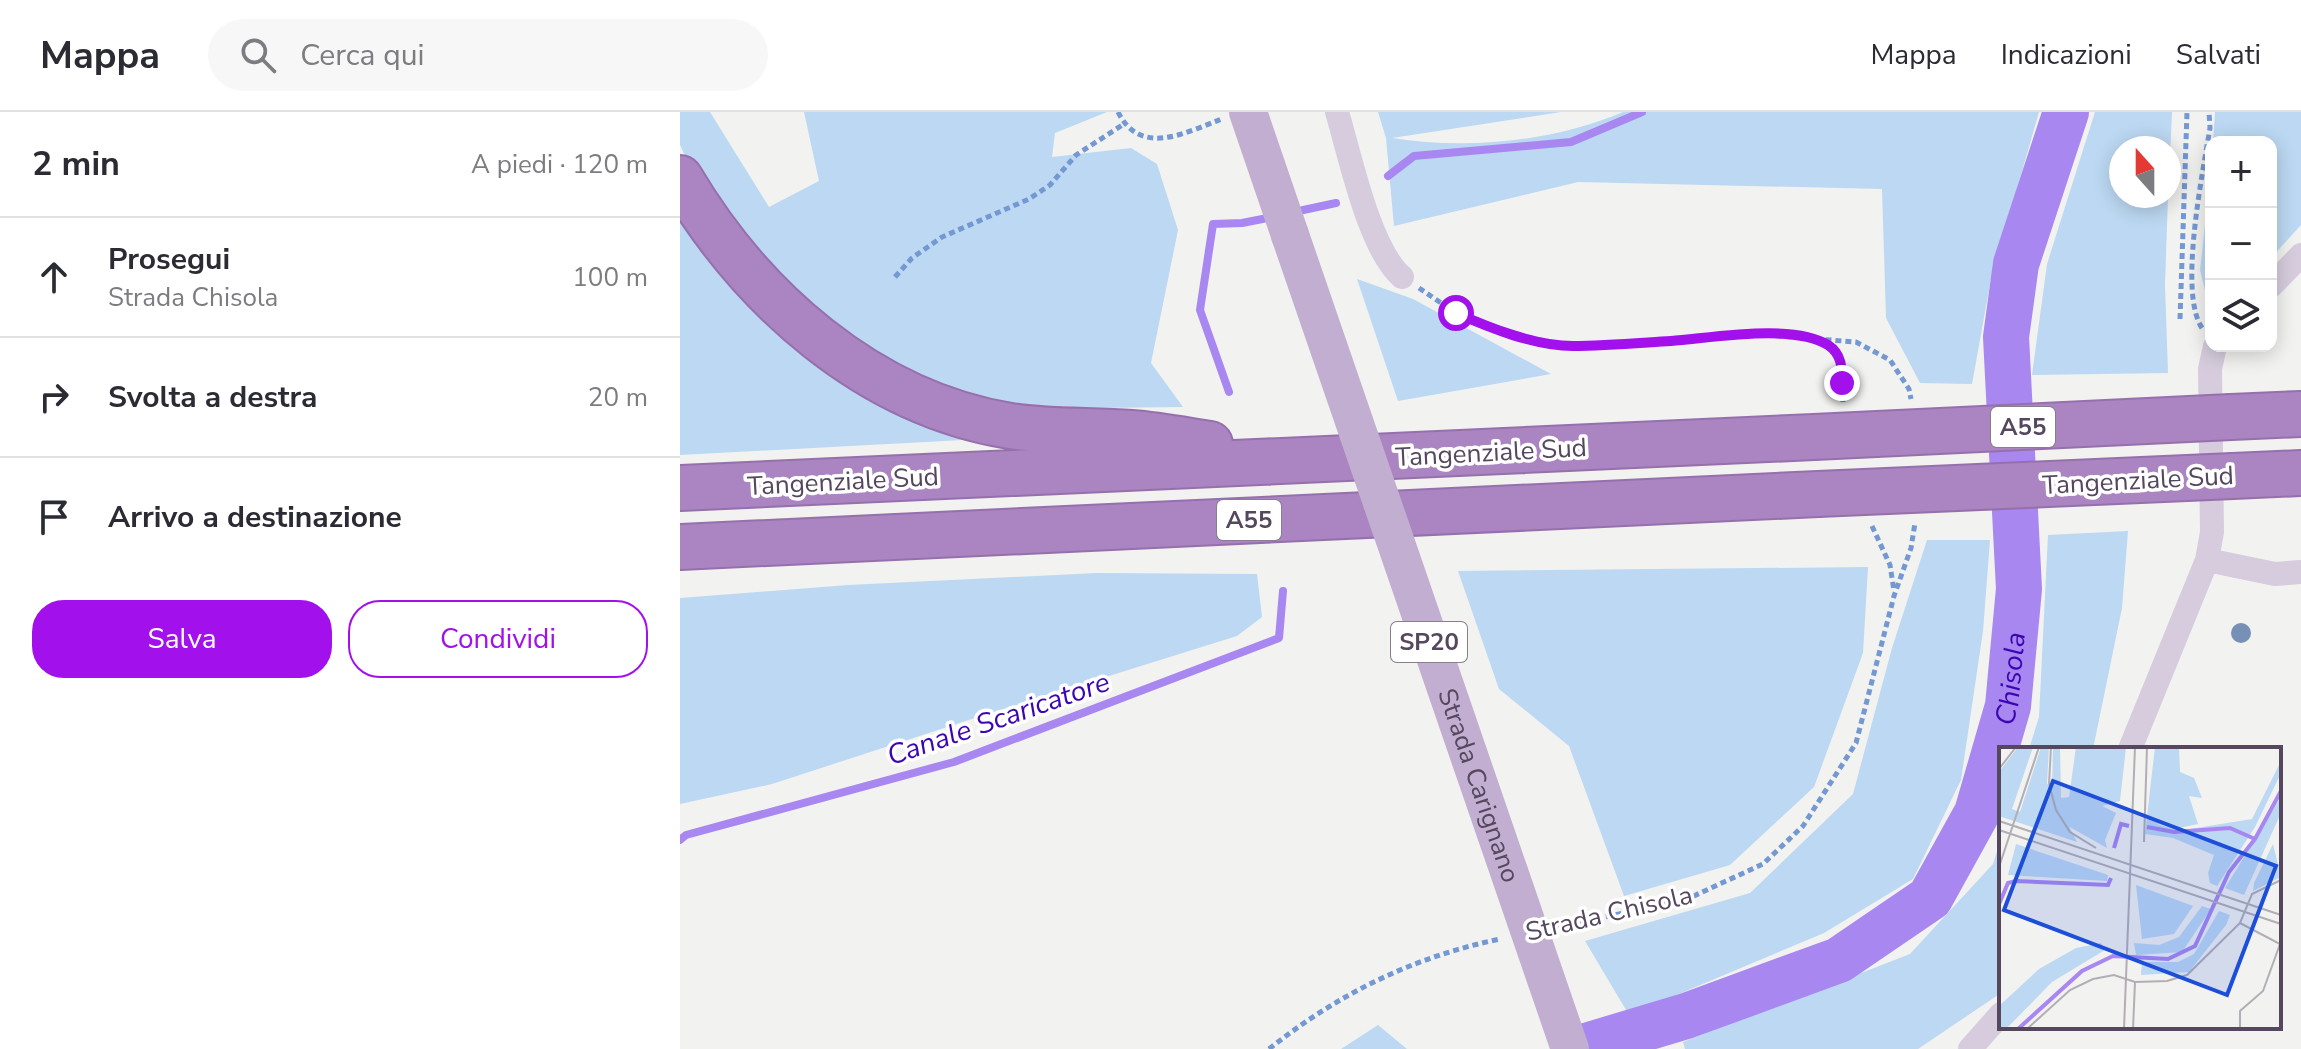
<!DOCTYPE html>
<html lang="it">
<head>
<meta charset="utf-8">
<style>
	:root { --surface:#fff; --page:#f7f7f7; --text:#2b2b33; --muted:#7c7c81; --line:#e1e1e2; --accent:#a210ec }
	body { margin:0; font-family:"Nunito Sans",sans-serif; background:var(--page); color:var(--text) }
	.controls { position:absolute; right:24px; top:24px; display:grid; overflow:hidden; border-radius:16px; box-shadow:0 4px 20px #0003 }
	.controls button { width:72px; height:72px; display:grid; place-items:center; padding:0; border:0; border-bottom:2px solid var(--line); background:var(--surface); color:var(--text); font:40px sans-serif }
	.compass { position:absolute; left:1429px; top:24px; width:72px; height:72px; border-radius:50%; background:var(--surface); box-shadow:0 4px 20px #0003; rotate:339deg }
	.stop { position:absolute; width:24px; height:24px; margin:-18px; border:6px solid #a210ec; border-radius:50%; background:#fff }
	.stop.end { background:#a210ec; border-color:#fff; box-shadow:0 2px 8px #0008 }
	.list { margin:0; padding:0; list-style:none }
	h2 { display:flex; justify-content:space-between; align-items:center; height:104px; margin:0; padding:0 32px; font-size:34px }
	h2 small { font-size:26px; font-weight:400; color:var(--muted) }
	.list li { display:grid; grid-template-columns:52px 1fr auto; gap:24px; align-items:center; box-sizing:border-box; height:120px; padding:0 32px; border-top:2px solid var(--line) }
	.list b { display:block; font-size:30px; white-space:nowrap }
	.list p { margin:0; font-size:26px; white-space:nowrap; color:var(--muted) }
	.list em { font-size:26px; font-style:normal; color:var(--muted) }
	.actions { display:flex; gap:16px; padding:24px 32px }
	.actions a { flex:1; padding:18px 0; border:2px solid var(--accent); border-radius:32px; text-align:center; font-size:28px; color:var(--accent) }
	.actions .main { background:var(--accent); color:#fff }
	.icon { flex:none; width:44px; height:44px; fill:none; stroke:currentColor; stroke-width:2; stroke-linecap:round; stroke-linejoin:round }
	.map { position:relative; flex:none; width:1621px; height:937px; overflow:hidden }
	header { display:flex; align-items:center; gap:48px; box-sizing:border-box; height:112px; padding:0 40px; background:var(--surface); border-bottom:2px solid var(--line) }
	header strong { font-size:38px }
	nav { display:flex; gap:44px; margin-inline-start:auto; font-size:28px }
	.search { width:560px; height:72px; background:var(--page); display:flex; align-items:center; gap:20px; box-sizing:border-box; padding:0 28px; border-radius:44px; color:var(--muted); font-size:30px }
	main { display:flex }
	aside { flex:1; background:var(--surface) }
	.map>svg:first-child { display:block }
	.green { fill:#bcd8f2 }
	.lines { fill:none; stroke-linecap:round; stroke-linejoin:round }
	.stream { stroke:#a887f1; stroke-width:8 }
	.river { stroke:#a887f1; stroke-width:46 }
	.highway-casing { stroke:#9670ad; stroke-width:48 }
	.path { stroke:#7398d2; stroke-width:5; stroke-dasharray:6 4; stroke-linecap:butt }
	.street { stroke:#d6ccdd; stroke-width:24 }
	.primary { stroke:#c2aed0; stroke-width:38 }
	.highway { stroke:#aa85c1; stroke-width:44 }
	.highway-bridge-casing { stroke:#9670ad; stroke-width:48; stroke-linecap:butt }
	.primary-bridge { stroke:#c2aed0; stroke-width:38 }
	.highway-bridge { stroke:#aa85c1; stroke-width:44 }
	.tree { fill:#7790b5 }
	.route { stroke:#a210ec; stroke-width:10 }
	.labels { text-anchor:middle; stroke-width:7; stroke-linejoin:round; paint-order:stroke }
	.shield { fill:#fff; stroke:#877e8e; stroke-width:2 }
	.shield-label { font-size:24px; font-weight:bold; fill:#54475e }
	.street-label { font-size:26px; fill:#54475e; stroke:#fff }
	.water-label { font-size:28px; font-style:italic; fill:#3b05b3; stroke:#fff }
	.inset-river { fill:none; stroke:#a887f1; stroke-width:4 }
	.inset-road { fill:none; stroke:#b3aeb6; stroke-width:2 }
	.view { fill:#1d4ed8; fill-opacity:0.15; stroke:#1d4ed8; stroke-width:4 }
	.inset-edge { fill:none; stroke:#54475e; stroke-width:4 }
</style>
</head>
<body>
<header>
<strong>Mappa</strong>
<div class="search"><svg class="icon" aria-label="search" viewBox="0 0 24 24"><circle cx="10" cy="10" r="6"/><path d="M15 15l6 6"/></svg>Cerca qui</div>
<nav><a>Mappa</a><a>Indicazioni</a><a>Salvati</a></nav>
</header>
<main>
<aside>
<h2>2 min<small>A piedi · 120 m</small></h2>
<ul class="list">
<li><svg class="icon" aria-label="ahead" viewBox="0 0 24 24"><path d="M12 20V5M6 11l6-6 6 6"/></svg><div><b>Prosegui</b><p>Strada Chisola</p></div><em>100 m</em></li>
<li><svg class="icon" aria-label="right" viewBox="0 0 24 24"><path d="M7 20v-9h11M14 6l5 5-5 5"/></svg><div><b>Svolta a destra</b></div><em>20 m</em></li>
<li><svg class="icon" aria-label="arrive" viewBox="0 0 24 24"><path d="M6 21V4h12l-3 4 3 4H6"/></svg><div><b>Arrivo a destinazione</b></div></li>
</ul>
<div class="actions"><a class="main">Salva</a><a>Condividi</a></div>
</aside>
<div class="map">
<svg width="1621" height="937" viewBox="0 0 1621 937">
	<rect width="100%" height="100%" fill="#f2f2f0"/>
	<path class="green" d="M0,0h30l59,95 50,-26 -15,-69h303l-52,21 -3,24 79,-9 26,16 21,66 -27,133 32,44 -88,1 -116,-7 -94,-39 -64,-41 -119,-129 -22,-47z
		M698,0h183l-169,26c75,12 160,4 231,-26h416l-48,167 -19,105 -52,-1 -34,-65 -4,-129 -304,-7 -184,44 -8,-88z
		M1415,0h77l-3,67v-31h-48v48h47l-3,89 3,88 -136,2 15,-111z
		M1535,0h86v113l-30,33v-116h-58z
		M1531,60v142l-11,-44z
		M0,92l301,235 -301,16z
		M677,167l56,20 138,75 -153,27z
		M1448,419l-6,77 -29,141h-64l10,-32 9,-182z
		M1247,428h63l-7,91 -22,149 -48,99 -89,54 -195,82 -44,-74 165,-48 103,-99 39,-146z
		M1188,455l-5,86 -49,134 -84,78 -106,31 -55,-150 -70,-57 -41,-118z
		M417,461l160,1 5,43 -25,19 -256,80 -209,68 -92,20v-206l168,-13z
		M1321,727v154l-83,56h-233l-2,-7 227,-88 83,-90z
		M698,913l29,24h-66z"/>
	<g class="lines">
		<path class="stream" d="M708,64l26,-20 157,-14 71,-30
			M614,100l42,-9
			M549,280l-29,-82 13,-86 29,-1 31,-6
			M0,728l6,-5 268,-73 325,-124 4,-47"/>
		<path class="river" id="s1" d="M896,937l110,-33 153,-56 91,-62 47,-85 31,-107 11,-117 -13,-252 10,-73 50,-152"/>
		<g class="highway-casing">
			<path id="highway" d="M0,66c71,120 188,225 330,248 40,6 81,4 122,7 26,2 52,7 78,11
				M1551,305l70,-3
				M1553,364l68,-3
				M0,376l1134,-51
				M0,435l1138,-53"/>
		</g>
		<path class="path" d="M438,0c23,46 68,20 104,7
			M215,165l17,-19 30,-21 87,-38 21,-14 26,-30 48,-31
			M739,176l37,25 44,19 70,14 182,-12 104,8 34,18 19,29 2,10
			M1500,207l7,-207
			M1522,216c-24,-36 1,-156 8,-200l-1,-16
			M1138,228c30,14 24,34 25,62
			M1192,414l18,39 4,26
			M877,815l128,-27 78,-36 40,-38 53,-83 38,-147 17,-48 4,-25
			M589,937c69,-55 144,-92 231,-110"/>
		<path class="street" d="M657,0c13,43 32,137 65,165
			M1591,174l30,-31
			M1527,448l68,14 26,-2
			M1450,637l77,-189 5,-28 -2,-163 5,-23
			M1290,937l31,-35"/>
		<path class="primary" d="M568,0l42,123"/>
		<use href="#highway" class="highway"/>
		<g class="highway-bridge-casing">
			<path id="highway-bridge" d="M1134,325l417,-20
				M1138,382l415,-18"/>
		</g>
		<path class="primary-bridge" id="s2" d="M610,123l280,814"/>
		<use href="#highway-bridge" class="highway-bridge"/>
	</g>
	<circle class="tree" cx="1561" cy="521" r="10"/>
	<g class="lines">
		<path class="route" d="M776,201c34,15 79,33 117,33 33,0 66,-3 98,-5 41,-3 121,-18 157,4 14,9 14,23 14,38"/>
	</g>
	<g class="labels">
		<g class="shield">
			<rect x="1311" y="295" width="64" height="40" rx="6"/>
			<rect x="537" y="388" width="64" height="40" rx="6"/>
			<rect x="711" y="510" width="76" height="40" rx="6"/>
		</g>
		<g class="shield-label">
			<text x="1343" y="323">A55</text>
			<text x="569" y="416">A55</text>
			<text x="749" y="538">SP20</text>
		</g>
		<g class="street-label">
			<text transform="translate(811 340) rotate(-3)" y="9">Tangenziale Sud</text>
			<text transform="translate(1458 368) rotate(-3)" y="9">Tangenziale Sud</text>
			<text transform="translate(163 369) rotate(-3)" y="9">Tangenziale Sud</text>
			<text dy="9" stroke="none"><textPath href="#s2" startOffset="582">Strada Carignano</textPath></text>
			<text transform="translate(929 801) rotate(-13)" y="9">Strada Chisola</text>
		</g>
		<g class="water-label">
			<text dy="10" stroke="none"><textPath href="#s1" startOffset="624">Chisola</textPath></text>
			<text transform="translate(318 606) rotate(-19)" y="10">Canale Scaricatore</text>
		</g>
	</g>
	<g transform="translate(1319 635)">
		<rect width="282" height="282" fill="#f2f2f0"/>
		<path d="M19,0h15l-21,62 8,3 21,-65h8l-2,36 30,59 -78,-26v-44zM54,0h7l1,51 8,-1 7,-50h50l-6,54 -18,5 14,7 -11,27 2,8 -39,-22 -16,-33zM156,0h24l1,25 14,6 8,20 -13,-2 9,28 -19,4 -25,-5 24,8 74,-12 29,-58v12l-26,54 -38,59 -7,-3 -2,-10 6,-18 -41,-17 -28,-4zM282,50v16l-37,82 -19,-7zM17,97l92,31 -1,6 -99,-6zM274,97l8,33 -28,14 1,-8zM137,138l57,21 -19,28 -32,5zM203,159l9,3 -29,43 -46,3 -2,-12 25,2 20,-8zM220,164l11,4 -4,10 -37,47 -48,3 1,-13h36l16,-8zM102,196l4,7 -53,32 -46,47h-7v-23l40,-37 37,-21z" fill="#bcd8f2"/>
		<path class="inset-river" d="M148,80l27,5 56,-4 25,11M115,101l7,-24 8,2M0,157l9,-21 8,-2 92,4 3,-7M19,282l64,-58 31,-15 55,3 27,-13 34,-74 26,-33 26,-48"/>
		<path class="inset-road" d="M52,0l-2,37 7,26 14,22 26,16M0,22l17,-22M0,74l282,94M0,83l282,94M145,95l3,-95M0,120l40,-120M241,176l40,21 -17,47 -23,20v18M28,282l43,-39 23,-11 21,-4 21,7 32,-1 20,-6 53,-52 12,-29 29,-14M125,282l11,-282M134,282l2,-47"/>
		<path class="view" d="M54,34l223,85 -49,129 -223,-85z"/>
		<rect width="282" height="282" class="inset-edge"/>
	</g>
</svg>
<div class="controls">
<button>+</button>
<button>−</button>
<button><svg class="icon" aria-label="layers" viewBox="0 0 24 24"><path d="M12 4l9 5-9 5-9-5zM3 14l9 5 9-5"/></svg></button>
</div>
<svg class="compass" viewBox="-18 -18 36 36"><path d="M0-13l5 13h-10z" fill="#e53935"/><path d="M0 13l5-13h-10z" fill="#7c7c81"/></svg>
<div class="stop" style="left:776px;top:201px"></div>
<div class="stop end" style="left:1162px;top:271px"></div>
</div>
</main>
</body>
</html>
